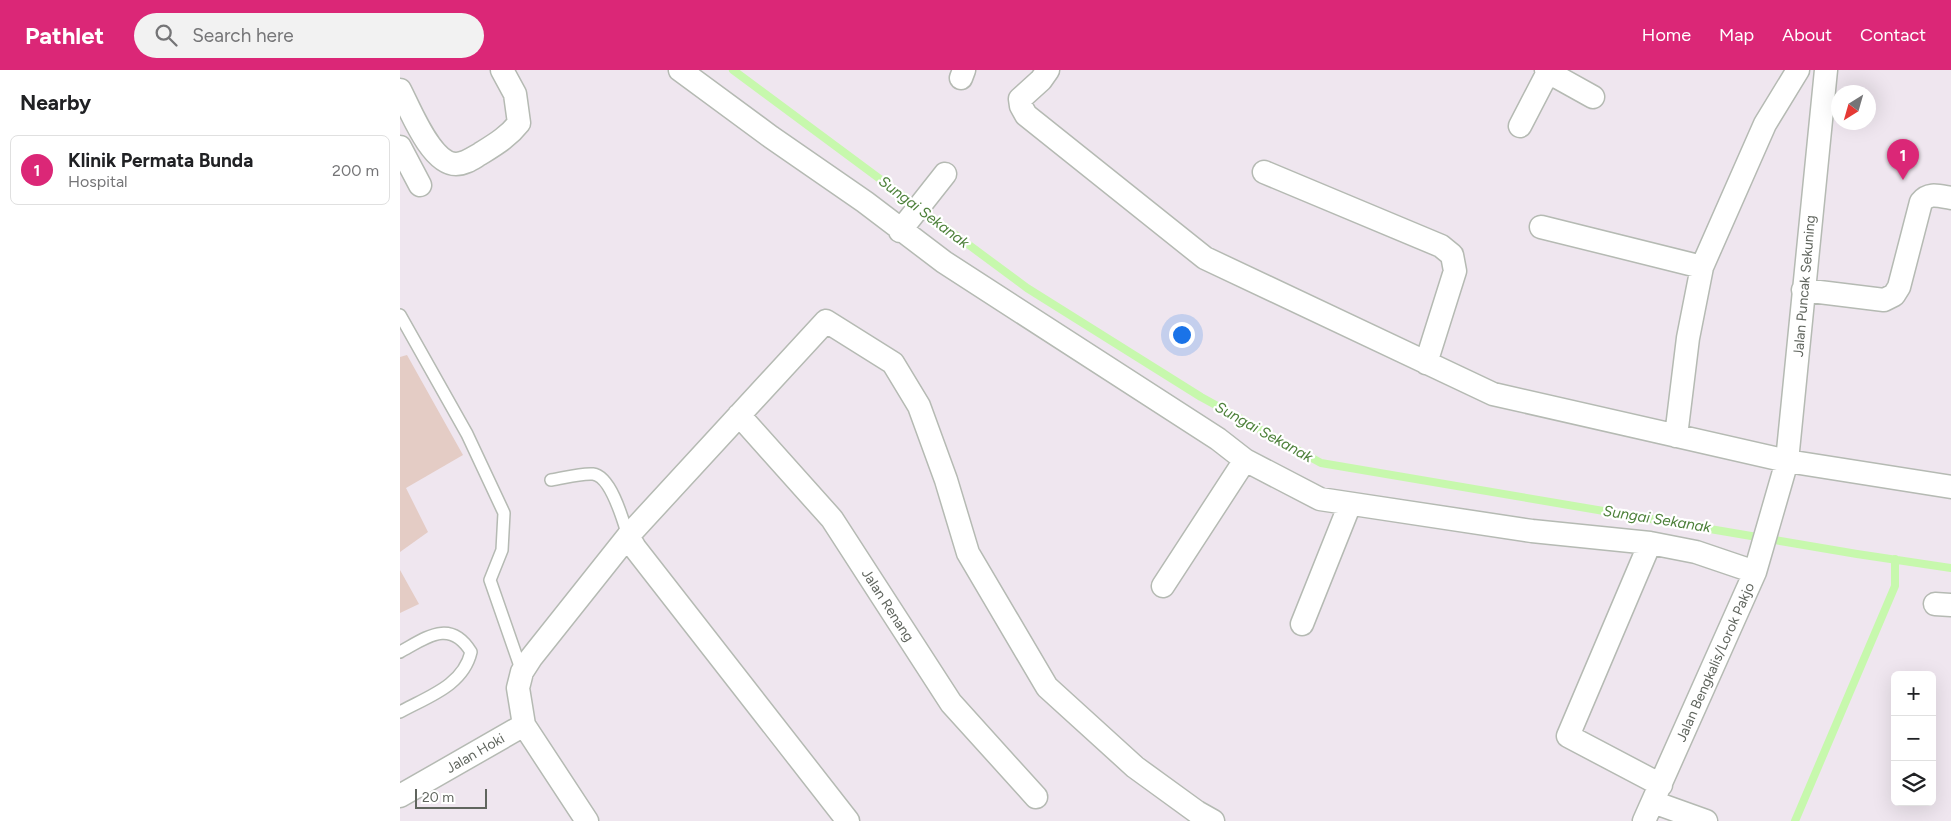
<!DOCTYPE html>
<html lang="en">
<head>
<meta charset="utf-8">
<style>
	:root { --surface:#fff; --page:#f2f2f2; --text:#202124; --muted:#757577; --line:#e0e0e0; --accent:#db2777 }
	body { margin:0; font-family:Figtree,sans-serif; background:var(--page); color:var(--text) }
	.controls { position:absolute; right:15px; bottom:15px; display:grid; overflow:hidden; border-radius:8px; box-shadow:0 5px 20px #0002 }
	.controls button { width:45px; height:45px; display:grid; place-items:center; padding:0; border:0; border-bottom:1px solid var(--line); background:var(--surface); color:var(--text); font:25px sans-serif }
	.compass { position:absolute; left:1431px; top:15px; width:45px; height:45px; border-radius:50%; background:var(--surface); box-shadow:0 5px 20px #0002; rotate:217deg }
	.scale { position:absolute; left:15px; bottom:12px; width:72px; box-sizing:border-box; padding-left:5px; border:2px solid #60655e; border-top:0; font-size:14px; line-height:18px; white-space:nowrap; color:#60655e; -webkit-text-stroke:4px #fff; paint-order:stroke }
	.you { position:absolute; left:781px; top:264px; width:18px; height:18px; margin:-12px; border:4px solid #fff; border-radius:50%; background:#1a73e8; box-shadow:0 0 0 8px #1a73e833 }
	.badge { display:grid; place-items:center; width:32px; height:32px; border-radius:50%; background:var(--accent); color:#fff; font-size:16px; font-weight:700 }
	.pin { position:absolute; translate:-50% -41px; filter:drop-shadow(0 1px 2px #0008) }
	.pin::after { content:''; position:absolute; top:26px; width:18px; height:15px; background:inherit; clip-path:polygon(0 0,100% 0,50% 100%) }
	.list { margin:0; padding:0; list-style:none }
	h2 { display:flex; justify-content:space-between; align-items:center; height:65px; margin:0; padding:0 20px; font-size:21px }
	h2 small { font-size:16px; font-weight:400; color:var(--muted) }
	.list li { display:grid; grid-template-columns:32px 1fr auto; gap:15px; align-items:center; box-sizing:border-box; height:70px; margin:0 10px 10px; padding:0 10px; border:1px solid var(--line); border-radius:8px }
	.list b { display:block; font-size:19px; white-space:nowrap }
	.list p { margin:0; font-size:16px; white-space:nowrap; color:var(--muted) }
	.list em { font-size:16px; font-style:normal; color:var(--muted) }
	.icon { flex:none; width:28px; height:28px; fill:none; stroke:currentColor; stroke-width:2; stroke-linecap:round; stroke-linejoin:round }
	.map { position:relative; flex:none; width:1551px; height:751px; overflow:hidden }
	header { display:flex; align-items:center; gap:30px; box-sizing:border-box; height:70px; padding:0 25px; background:var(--accent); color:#fff }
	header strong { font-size:24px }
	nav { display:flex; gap:28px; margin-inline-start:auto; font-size:18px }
	.search { width:350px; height:45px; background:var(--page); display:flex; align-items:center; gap:12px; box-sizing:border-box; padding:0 18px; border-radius:28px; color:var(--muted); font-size:19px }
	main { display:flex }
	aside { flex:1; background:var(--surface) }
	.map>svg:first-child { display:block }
	.green { fill:#e4ccc5 }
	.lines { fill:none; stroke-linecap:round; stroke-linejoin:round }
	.stream { stroke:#c7f8ad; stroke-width:8 }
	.service-casing { stroke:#b5bab3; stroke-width:14 }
	.minor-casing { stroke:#b5bab3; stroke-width:25 }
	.service { stroke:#fff; stroke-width:11 }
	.minor { stroke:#fff; stroke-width:22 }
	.labels { text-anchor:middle; stroke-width:4.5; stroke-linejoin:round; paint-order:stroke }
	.street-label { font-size:14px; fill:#60655e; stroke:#fff }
	.water-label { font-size:15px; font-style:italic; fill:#4d803a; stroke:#fff }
</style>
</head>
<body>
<header>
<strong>Pathlet</strong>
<div class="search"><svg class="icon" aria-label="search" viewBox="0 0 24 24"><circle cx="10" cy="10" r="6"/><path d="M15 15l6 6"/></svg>Search here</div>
<nav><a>Home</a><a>Map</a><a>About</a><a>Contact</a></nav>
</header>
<main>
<aside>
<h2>Nearby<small></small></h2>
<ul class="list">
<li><span class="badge">1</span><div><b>Klinik Permata Bunda</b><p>Hospital</p></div><em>200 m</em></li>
</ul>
</aside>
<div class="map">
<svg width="1551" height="751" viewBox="0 0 1551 751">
	<rect width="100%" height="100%" fill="#efe6ef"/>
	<path class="green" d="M7,285l56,100 -57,33 22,44 -28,20v-195z
		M0,500l19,34 -19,9z"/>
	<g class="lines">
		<path class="stream" d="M333,0l294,218 174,109 120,66 536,91 94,14
			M1395,751l100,-235v-27"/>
		<g class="service-casing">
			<path id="service" d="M0,245l67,119 37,79 -2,37 -12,30 32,92
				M151,410c13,-2 29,-7 42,-6 18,2 30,46 35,62
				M0,582c26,-14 50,-34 71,0 -8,34 -44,45 -71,60"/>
		</g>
		<g class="minor-casing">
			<path id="minor" d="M280,0l91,67 94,65 79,60 274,177 27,21 75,39 212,32 118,12 46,9 59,20
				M648,0l-7,10 -21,19 1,7 5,9 179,143 288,136 294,67 164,26
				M1148,2l45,25
				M561,8l3,-8
				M0,20c10,19 31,74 56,74 9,0 17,-6 24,-10 16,-10 28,-17 39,-31l-4,-29 -13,-24
				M1120,56l28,-54 -2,-2
				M0,77l20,38
				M864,102l177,74 11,9 3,16 -29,92
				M1141,157l161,40 -14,71 -12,98
				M500,161l45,-57
				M1302,197l63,-143 33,-54
				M1403,220l81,10 10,-5 5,-8 22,-85c8,-10 18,-6 30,-4
				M339,345l93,104 119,184 85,94
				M228,466l7,12 213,273
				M1250,473l-82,193 93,49
				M763,516l82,-126
				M1535,534l16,1
				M902,554l48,-120
				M0,726l124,-71
				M1253,732l53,19
				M187,751l-63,-96 -6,-37 4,-16 9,-14 97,-122 198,-215 67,42 26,43 27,74 22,73 79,134 88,80 62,45 16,9
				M1244,751l111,-249 32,-111 39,-391"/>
		</g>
		<use href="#service" class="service"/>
		<use href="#minor" class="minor"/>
	</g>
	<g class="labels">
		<g class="street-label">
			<text transform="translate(1404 216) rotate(-85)" y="5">Jalan Puncak Sekuning</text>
			<text transform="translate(488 535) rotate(57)" y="5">Jalan Renang</text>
			<text transform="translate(1315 592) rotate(-66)" y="5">Jalan Bengkalis/Lorok Pakjo</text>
			<text transform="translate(75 683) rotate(-30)" y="5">Jalan Hoki</text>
		</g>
		<g class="water-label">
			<text transform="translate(524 142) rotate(37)" y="5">Sungai Sekanak</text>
			<text transform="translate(864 362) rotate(29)" y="5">Sungai Sekanak</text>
			<text transform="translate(1257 449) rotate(9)" y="5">Sungai Sekanak</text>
		</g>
	</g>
</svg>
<div class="controls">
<button>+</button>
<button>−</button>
<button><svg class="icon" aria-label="layers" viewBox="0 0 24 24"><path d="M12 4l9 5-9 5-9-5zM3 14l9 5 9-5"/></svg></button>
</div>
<svg class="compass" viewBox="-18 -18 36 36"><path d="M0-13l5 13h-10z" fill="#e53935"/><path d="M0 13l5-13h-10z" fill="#757577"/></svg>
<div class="scale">20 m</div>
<div class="you"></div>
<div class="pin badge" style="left:1503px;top:110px">1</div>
</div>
</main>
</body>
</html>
